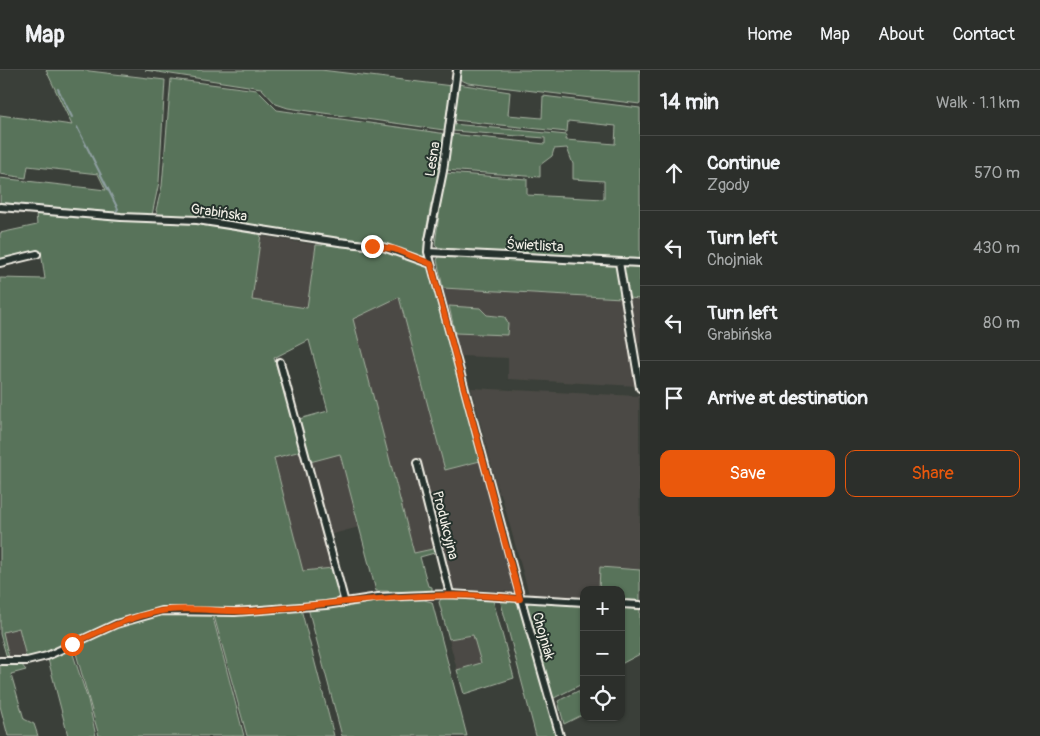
<!DOCTYPE html>
<html lang="en">
<head>
<meta charset="utf-8">
<style>
	:root { --surface:#2c2f2b; --page:#383b37; --text:#f1f3f6; --muted:#a6a9a9; --line:#484a47; --accent:#ea580c }
	body { margin:0; font-family:Pangolin,sans-serif; background:var(--page); color:var(--text) }
	.controls { position:absolute; right:15px; bottom:15px; display:grid; overflow:hidden; border-radius:10px; box-shadow:0 1px 4px #0004 }
	.controls button { width:45px; height:45px; display:grid; place-items:center; padding:0; border:0; border-bottom:1px solid var(--line); background:var(--surface); color:var(--text); font:25px sans-serif }
	.stop { position:absolute; width:15px; height:15px; margin:-11px; border:4px solid #ea580c; border-radius:50%; background:#fff }
	.stop.end { background:#ea580c; border-color:#fff; box-shadow:0 1px 5px #0008 }
	.list { margin:0; padding:0; list-style:none }
	h2 { display:flex; justify-content:space-between; align-items:center; height:65px; margin:0; padding:0 20px; font-size:21px }
	h2 small { font-size:16px; font-weight:400; color:var(--muted) }
	.list li { display:grid; grid-template-columns:32px 1fr auto; gap:15px; align-items:center; box-sizing:border-box; height:75px; padding:0 20px; border-top:1px solid var(--line) }
	.list b { display:block; font-size:19px; white-space:nowrap }
	.list p { margin:0; font-size:16px; white-space:nowrap; color:var(--muted) }
	.list em { font-size:16px; font-style:normal; color:var(--muted) }
	.actions { display:flex; gap:10px; padding:15px 20px }
	.actions a { flex:1; padding:11px 0; border:1px solid var(--accent); border-radius:10px; text-align:center; font-size:18px; color:var(--accent) }
	.actions .main { background:var(--accent); color:#fff }
	.icon { flex:none; width:28px; height:28px; fill:none; stroke:currentColor; stroke-width:2; stroke-linecap:round; stroke-linejoin:round }
	.map { position:relative; flex:none; width:640px; height:666px; overflow:hidden }
	header { display:flex; align-items:center; gap:30px; box-sizing:border-box; height:70px; padding:0 25px; background:var(--surface); border-bottom:1px solid var(--line) }
	header strong { font-size:24px }
	nav { display:flex; gap:28px; margin-inline-start:auto; font-size:18px }
	main { display:flex }
	aside { flex:1; background:var(--surface) }
	.map>svg:first-child { display:block }
	.built { fill:#4b4a44 }
	.green { fill:#58735a; stroke:#a6b2a1 }
	.lines { fill:none; stroke-linecap:round; stroke-linejoin:round }
	.stream { stroke:#8f9fa1; stroke-width:2 }
	.street-casing { stroke:#f4f1e8; stroke-width:10 }
	.street { stroke:#26332d; stroke-width:6 }
	.route { stroke:#ea580c; stroke-width:6 }
	.labels { text-anchor:middle; stroke-width:4; stroke-linejoin:round; paint-order:stroke }
	.street-label { font-size:14px; fill:#f4f1e8; stroke:#26332d }
</style>
</head>
<body>
<header>
<strong>Map</strong>
<nav><a>Home</a><a>Map</a><a>About</a><a>Contact</a></nav>
</header>
<main>
<div class="map">
<svg width="640" height="666" viewBox="0 0 640 666">
	<rect width="100%" height="100%" fill="#3a3f39"/>
	<filter id="ink" filterUnits="userSpaceOnUse"><feTurbulence type="fractalNoise" baseFrequency=".02" numOctaves="2"/><feDisplacementMap in="SourceGraphic" scale="10" xChannelSelector="R" yChannelSelector="G"/><feConvolveMatrix kernelMatrix="1 2 1 2 8 2 1 2 1" color-interpolation-filters="sRGB"/></filter>
	<g filter="url(#ink)">
		<path class="built" d="M261,166l55,9 -8,63 -56,-8z
			M443,218l179,10 15,88 -129,-7v-21l-47,-2z
			M399,227l46,173 35,-9 36,131 -60,-3 -3,-2 -32,-125 -7,2 22,84 -22,6 -61,-235z
			M629,228l11,1v44l-3,-1z
			M471,318l168,8 1,174 -40,-3 -1,23h-15v7l-55,-3 -28,-100h-2z
			M301,381l23,90 7,27 -28,4 -29,-114z
			M340,384l19,73 -30,8 -19,-73z
			M19,558l7,29 -17,1 -6,-27z
			M473,564l8,30 -24,6 -8,-31z"/>
		<path class="green" d="M46,0h35l84,10 -6,102 -7,33h-33l-119,-10v-27l106,12 -8,-16 -70,-8 -2,12 -26,-4v-59l72,10z
			M145,0h176l131,16 -8,44 -156,-22 -12,-4 -15,-16z
			M460,0h180v34l-172,-21 -9,-4z
			M171,9l86,11 20,20 170,24 -9,56 -7,14 -6,33 -1,14 2,7 -25,-10 -17,-4 -226,-29 -2,-5 6,-24z
			M458,14l52,8 -2,23 34,3 1,-22 97,12v153l-191,-12 -12,-2 -2,-3 10,-71 82,6v16l77,4v-18l-31,-2v-15l-6,-16 -13,1 -2,7 -12,9v12l-95,-7 6,-36 94,10v-6l-92,-7v-7l114,11 -1,5 49,4 1,-18 -48,-5 -1,11 -113,-12z
			M36,143l150,9 75,12 -9,66 55,8 9,-63h7v-2l74,9 23,12 8,2 52,195 -35,9 -46,-173 -46,22 61,234 23,-5 1,4 -18,5 8,29 4,1v5l-56,-1 -36,-137 -30,8 -11,-43 29,-8 -19,-71 -35,18 27,93 -27,7 29,113 30,-3 8,31 -4,3 -98,8 -71,-2 -29,6 -39,13 -55,26 -19,4 -7,-29 -16,4 6,26h-2l-7,-24v-356l45,1 -4,-28 -41,9v-27l37,-8z
			M440,185l175,10h2l5,33 -179,-10 -6,-28z
			M623,196l17,1v32l-11,-1z
			M449,236l31,2 7,7 18,2 3,7 -1,11 -52,-2z
			M600,497l40,3v31l-19,-1v-10h-22z
			M441,529l52,1 21,78 -50,16 -7,-24 24,-7 -8,-28 -24,4 -10,-37z
			M500,529l17,3 4,5 36,129h-21z
			M424,530l8,2 35,134h-125l-34,-128 32,-3v3l36,-6z
			M530,532l54,4v77l-32,16 -26,-93z
			M621,538l19,1v45l-19,10z
			M301,539l33,127h-87l-33,-120z
			M169,544h43l32,122h-145l-25,-90c31,-15 62,-26 95,-32z
			M71,578l17,52 8,36h-28l-20,-77z
			M21,594l5,6 -15,4 13,45 10,5 4,12h-30l-8,-30v-41z
			M578,621l6,11v12l-20,10 -6,-23z"/>
		<g class="lines">
			<path class="stream" d="M58,19l14,28
				M0,133l115,10 3,-4 -41,-82"/>
			<g class="street-casing">
				<path id="street" d="M457,0l-14,101 -14,69 -1,12 93,347 39,137
					M0,137l121,10 76,3 142,22 44,5 48,17
					M428,182l212,11
					M619,192l21,126
					M0,193l37,-9
					M280,292l65,241
					M417,393l33,131
					M621,534l19,1
					M0,591h27l20,-5 69,-32 46,-13 73,1 91,-7 52,-8 72,-3 134,8"/>
			</g>
			<use href="#street" class="street"/>
		</g>
	</g>
	<g class="lines" filter="url(#ink)">
		<path class="route" d="M72,574c28,-13 57,-27 89,-33 29,-5 61,2 91,0 90,-7 178,-23 268,-12l-89,-335 -37,-15 -22,-3"/>
	</g>
	<g class="labels">
		<g class="street-label">
			<text transform="translate(432 89) rotate(-81)" y="5">Leśna</text>
			<text transform="translate(219 142) rotate(8)" y="5">Grabińska</text>
			<text transform="translate(535 175) rotate(3)" y="5">Świetlista</text>
			<text transform="translate(446 455) rotate(76)" y="5">Produkcyjna</text>
			<text transform="translate(544 566) rotate(74)" y="5">Chojniak</text>
		</g>
	</g>
</svg>
<div class="controls">
<button>+</button>
<button>−</button>
<button><svg class="icon" aria-label="locate" viewBox="0 0 24 24"><circle cx="12" cy="12" r="6"/><path d="M12 2v4M12 18v4M2 12h4M18 12h4"/></svg></button>
</div>
<div class="stop" style="left:72px;top:574px"></div>
<div class="stop end" style="left:372px;top:176px"></div>
</div>
<aside>
<h2>14 min<small>Walk · 1.1 km</small></h2>
<ul class="list">
<li><svg class="icon" aria-label="ahead" viewBox="0 0 24 24"><path d="M12 20V5M6 11l6-6 6 6"/></svg><div><b>Continue</b><p>Zgody</p></div><em>570 m</em></li>
<li><svg class="icon" aria-label="left" viewBox="0 0 24 24"><path d="M17 20v-9H6M10 6l-5 5 5 5"/></svg><div><b>Turn left</b><p>Chojniak</p></div><em>430 m</em></li>
<li><svg class="icon" aria-label="left" viewBox="0 0 24 24"><path d="M17 20v-9H6M10 6l-5 5 5 5"/></svg><div><b>Turn left</b><p>Grabińska</p></div><em>80 m</em></li>
<li><svg class="icon" aria-label="arrive" viewBox="0 0 24 24"><path d="M6 21V4h12l-3 4 3 4H6"/></svg><div><b>Arrive at destination</b></div></li>
</ul>
<div class="actions"><a class="main">Save</a><a>Share</a></div>
</aside>
</main>
</body>
</html>
